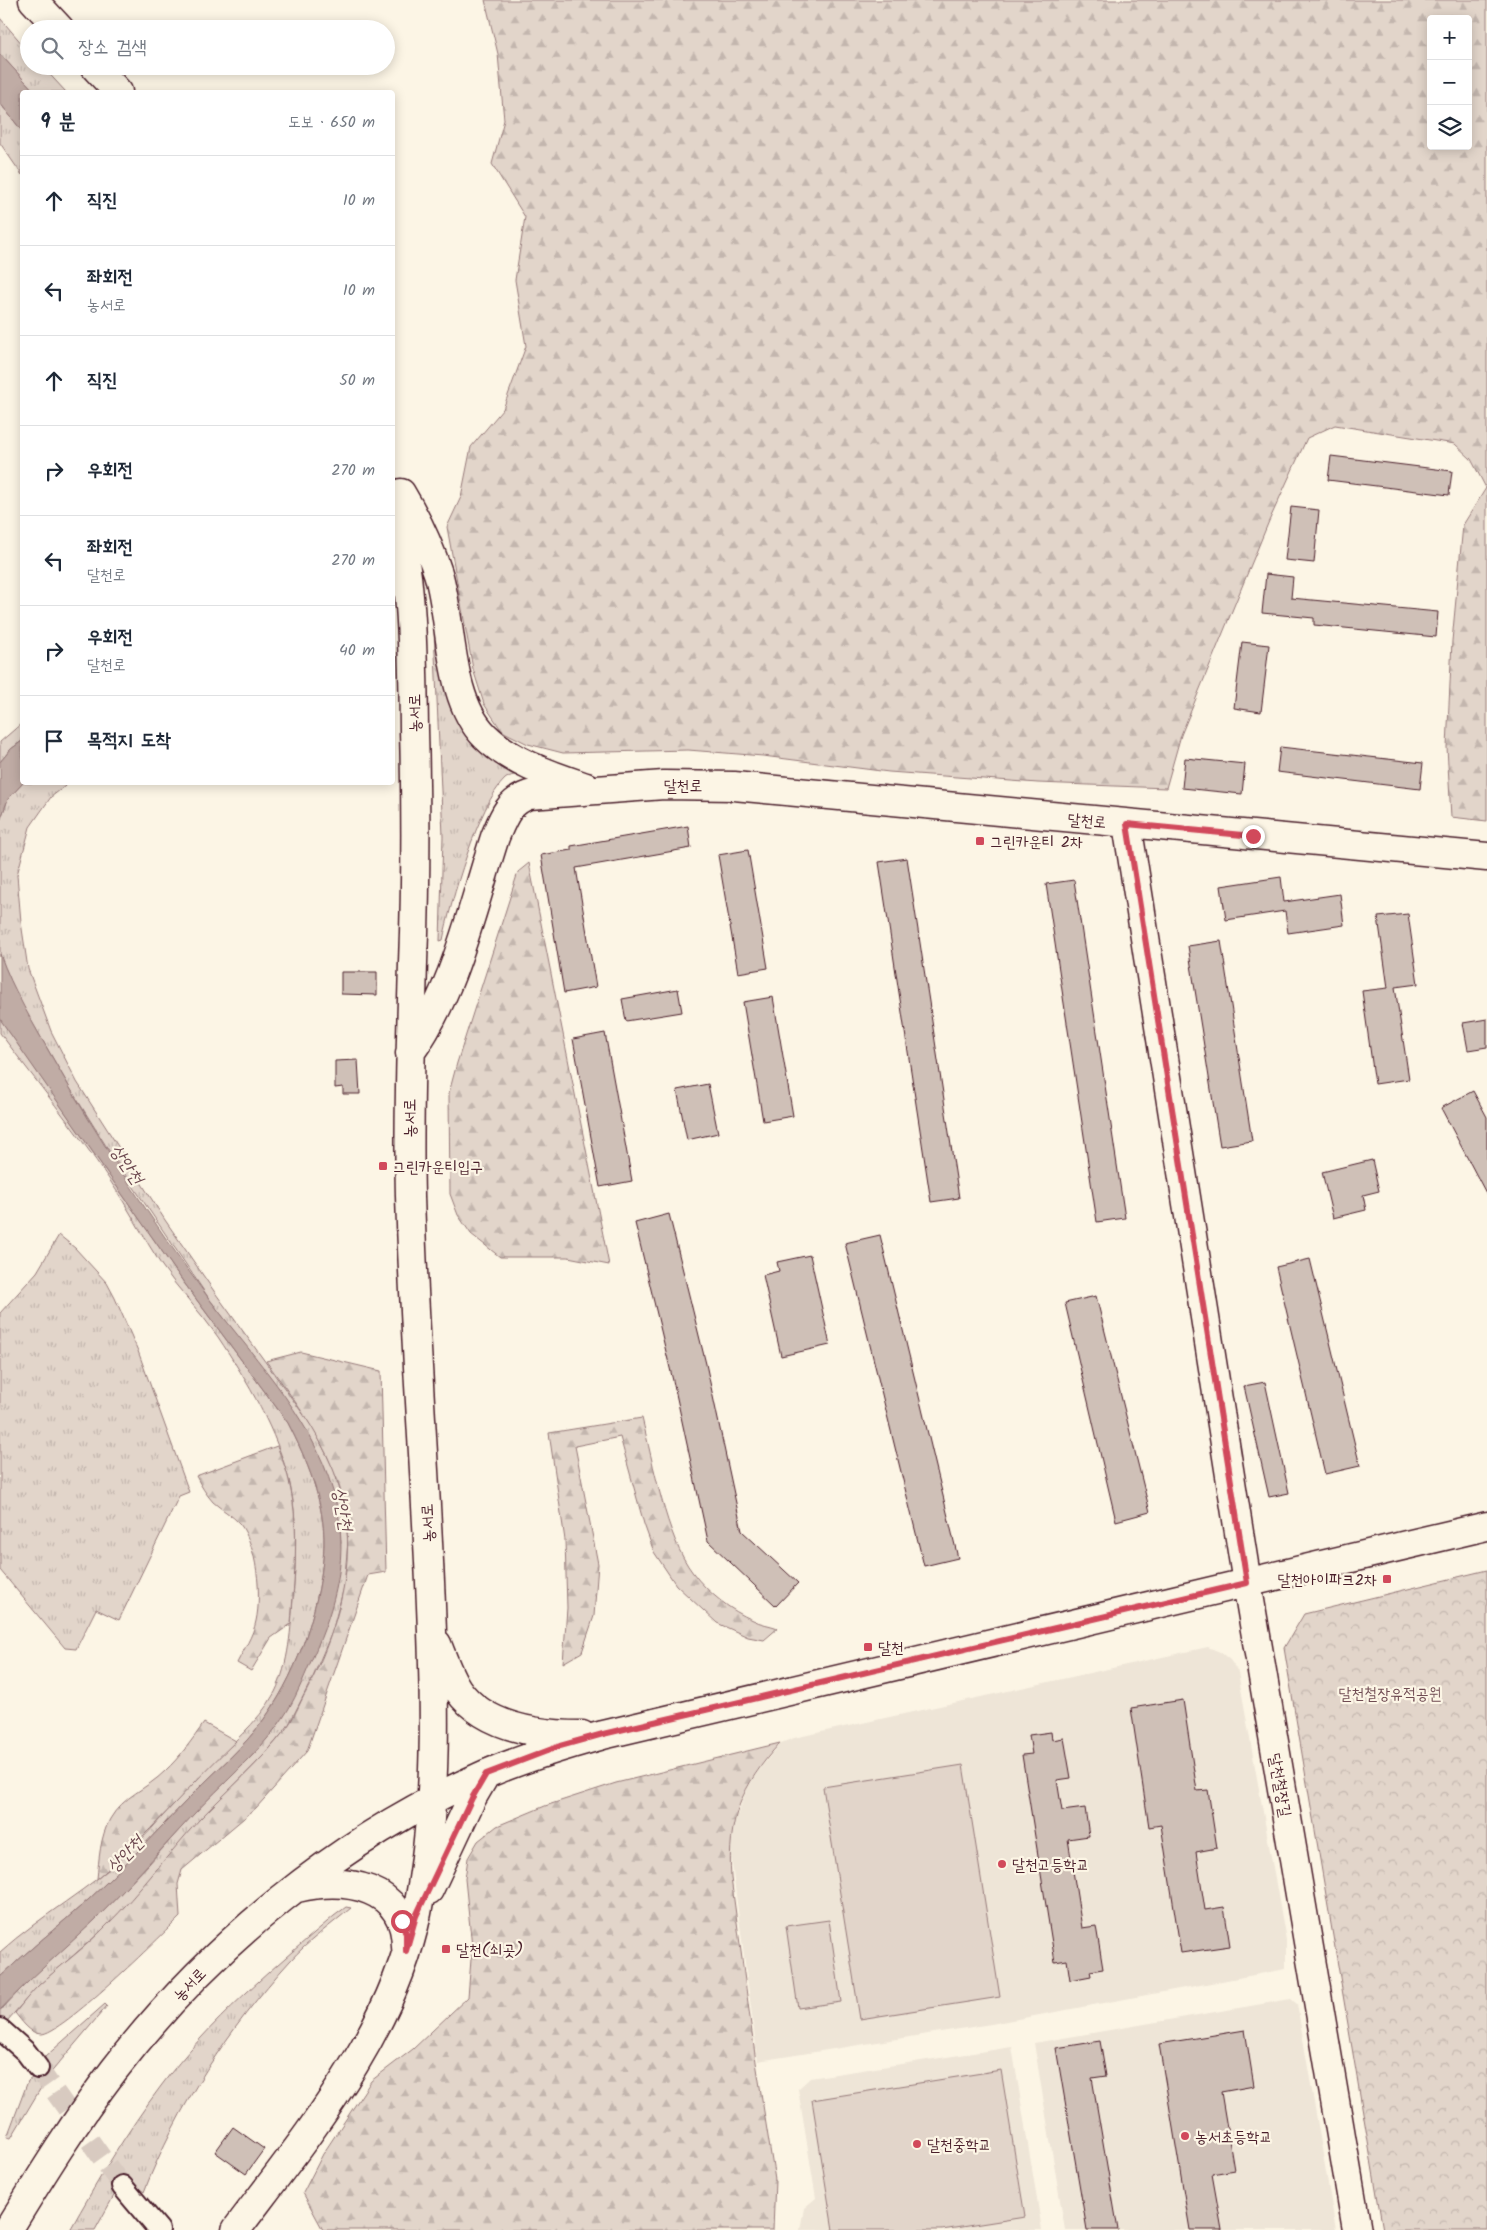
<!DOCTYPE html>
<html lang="ko">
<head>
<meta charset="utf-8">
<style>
	:root { --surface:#fff; --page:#f6f6f7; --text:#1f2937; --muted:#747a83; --line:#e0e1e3 }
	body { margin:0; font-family:Kalam,"Poor Story",sans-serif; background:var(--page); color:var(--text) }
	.controls { position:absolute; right:15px; top:15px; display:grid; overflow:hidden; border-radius:5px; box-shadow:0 2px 12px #0003 }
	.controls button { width:45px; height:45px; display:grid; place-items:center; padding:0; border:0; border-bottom:1px solid var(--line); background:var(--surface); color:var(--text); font:25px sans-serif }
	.stop { position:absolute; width:15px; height:15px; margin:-11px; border:4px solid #d1495b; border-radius:50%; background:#fff }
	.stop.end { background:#d1495b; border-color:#fff; box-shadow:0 1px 5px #0008 }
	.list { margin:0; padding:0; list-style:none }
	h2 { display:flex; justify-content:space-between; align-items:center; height:65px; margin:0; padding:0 20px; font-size:21px }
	h2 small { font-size:16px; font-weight:400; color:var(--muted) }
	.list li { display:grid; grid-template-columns:32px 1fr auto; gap:15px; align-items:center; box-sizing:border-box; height:90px; padding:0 20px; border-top:1px solid var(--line) }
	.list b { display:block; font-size:19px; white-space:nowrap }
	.list p { margin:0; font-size:16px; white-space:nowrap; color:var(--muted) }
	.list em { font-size:16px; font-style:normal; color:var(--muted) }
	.icon { flex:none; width:28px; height:28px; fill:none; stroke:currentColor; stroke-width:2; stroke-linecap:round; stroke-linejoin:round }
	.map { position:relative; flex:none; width:1487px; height:2230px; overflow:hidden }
	.search { position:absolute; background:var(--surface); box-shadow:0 2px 12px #0003; left:20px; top:20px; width:375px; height:55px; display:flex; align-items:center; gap:12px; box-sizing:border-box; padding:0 18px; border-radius:28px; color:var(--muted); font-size:19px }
	.panel { position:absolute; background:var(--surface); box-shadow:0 2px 12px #0003; left:20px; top:90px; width:375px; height:695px; border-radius:5px }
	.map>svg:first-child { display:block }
	.built { fill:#eee5d7 }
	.grass { fill:url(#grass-tufts); stroke:#967a7a }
	.forest { fill:url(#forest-firs); stroke:#967a7a; fill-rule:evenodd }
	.park { fill:url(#park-crowns); stroke:#967a7a }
	.pitch { fill:#e2d5ca; stroke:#967a7a }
	.water { fill:#c0aca5; stroke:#917474 }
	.building { fill:#cfc0b7; stroke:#4a1f2b }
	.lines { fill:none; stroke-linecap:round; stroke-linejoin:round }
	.street-tunnel { stroke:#d8cac0; stroke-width:20; stroke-dasharray:20 10; stroke-linecap:butt }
	.street-casing { stroke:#4a1f2b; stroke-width:24 }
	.secondary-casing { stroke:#4a1f2b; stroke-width:31 }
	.street { stroke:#fcf5e5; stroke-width:20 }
	.secondary { stroke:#fcf5e5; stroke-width:28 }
	.route { stroke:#d1495b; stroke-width:6 }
	.poi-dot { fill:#d1495b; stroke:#fcf5e5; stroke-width:2 }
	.labels { text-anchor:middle; stroke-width:4.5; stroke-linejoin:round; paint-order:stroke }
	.street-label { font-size:16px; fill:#4a1f2b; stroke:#fcf5e5 }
	.poi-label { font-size:16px; fill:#4a1f2b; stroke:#fcf5e5; text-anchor:start }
	.park-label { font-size:16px; fill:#704c53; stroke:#fcf5e5 }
	.water-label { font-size:18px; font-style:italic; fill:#6d4950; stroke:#fcf5e5 }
</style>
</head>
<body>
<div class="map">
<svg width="1487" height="2230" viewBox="0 0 1487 2230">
	<defs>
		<pattern id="grass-tufts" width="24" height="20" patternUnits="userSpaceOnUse" patternTransform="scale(1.25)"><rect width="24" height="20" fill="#e2d5ca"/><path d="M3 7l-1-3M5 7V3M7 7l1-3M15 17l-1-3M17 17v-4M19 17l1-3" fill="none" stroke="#c3b6ae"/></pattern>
		<pattern id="forest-firs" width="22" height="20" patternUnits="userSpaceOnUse" patternTransform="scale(1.25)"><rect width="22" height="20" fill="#e2d5ca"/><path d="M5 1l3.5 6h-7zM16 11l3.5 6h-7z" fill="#c3b6ae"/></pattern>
		<pattern id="park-crowns" width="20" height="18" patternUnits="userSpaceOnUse" patternTransform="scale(1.25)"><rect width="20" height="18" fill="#e2d5ca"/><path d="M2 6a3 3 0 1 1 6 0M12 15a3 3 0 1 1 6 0" fill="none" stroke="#c3b6ae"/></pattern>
	</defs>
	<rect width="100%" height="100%" fill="#fcf5e5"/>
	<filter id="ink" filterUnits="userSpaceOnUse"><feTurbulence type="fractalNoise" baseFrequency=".02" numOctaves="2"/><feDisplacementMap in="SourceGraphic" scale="10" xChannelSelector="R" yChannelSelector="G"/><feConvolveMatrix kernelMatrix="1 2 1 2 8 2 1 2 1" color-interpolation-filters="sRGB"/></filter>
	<g filter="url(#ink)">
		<path class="built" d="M1208,1647l12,5 10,8 8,12 48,268v29l-295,55 -233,37 -28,-211 3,-24 14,-37 11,-18 23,-28 13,-5z
			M1291,1999l6,5 39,226h-271l-31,-187z
			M1012,2047l30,183h-242l4,-22 12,-10 -18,-109 12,-11z"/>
		<path class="grass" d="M0,18l29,34v14h13l24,26h-31l-35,-38z
			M0,103l22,28v44l-22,-32z
			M434,631h4l11,58 75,84c-6,1 -14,2 -19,6 -26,24 -55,125 -62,161l-3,1 3,-105z
			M22,723v18l-11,8 -11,13v-20z
			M23,783h46l-18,14 -21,30 -13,48 4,47 7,47 23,62 26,51 88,138 51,74 98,135 20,41 10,34 4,37 -4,46 -12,45 -19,45 -26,51 -22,26 -65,66 -62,73 -32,34 -69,60 -37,42v-19l3,-2 30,-32 63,-57 53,-55 44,-50 61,-60 26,-32 61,-179 -4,-36 -10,-32 -15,-34 -20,-32 -84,-112 -100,-148 -38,-61 -53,-92 -17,-40v-135l8,-22z
			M0,1018l182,262 106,143c19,37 37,80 36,122 -2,56 -25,125 -57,170 -22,32 -52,56 -78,83 -33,34 -65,69 -101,102 -29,26 -60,50 -88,77v-25c41,-37 90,-63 130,-101 26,-25 48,-54 73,-79 25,-26 55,-48 72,-80 14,-28 16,-64 18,-94 3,-37 5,-78 -3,-114 -13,-53 -42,-102 -72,-147 -17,-25 -39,-46 -56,-71 -19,-29 -34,-59 -53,-87 -34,-50 -73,-98 -109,-146z
			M59,1235l16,13 32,35 8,15 23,53 51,141 -10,4 -60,124 -23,-11 -20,40 -11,-1 -65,-78v-257l37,-41z
			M346,1907l5,1c-20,17 -43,33 -61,53 -61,67 -113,146 -146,231l-15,-11 -13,11 -21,38h-25c28,-50 57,-99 91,-144 48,-65 112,-118 173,-170z
			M105,2004l2,2 -59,70 -37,62 -4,-1 21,-56 9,-7 8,-17z"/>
		<path class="forest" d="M485,0h1002v821l-36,-4 -4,-70 5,-106 11,-116 23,-37 -15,-29 -16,-15 -120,-19 -28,13 -38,83 -88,214 -15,53 -128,-5 -149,-11 -126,-16 -75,-6 -125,3 -35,-9 -26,-13 -18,-27 -11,-35 -26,-142 14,-30 10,-50 32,-38 23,-63 -11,-66 10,-63 -33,-53 12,-44 -6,-66zM1431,19h37v127h-37z
			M529,863l80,402 -41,-8h-68l-29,-23 -13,-19 -8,-21 -1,-101 8,-30 61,-191z
			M301,1352l80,19 5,201 -18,3 -61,176 -51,57 -74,62 -4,14 2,33c-19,19 -119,118 -139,117 -11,0 -20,-14 -26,-21 7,-9 15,-19 23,-27 23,-21 48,-39 69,-61 33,-33 61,-71 92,-105 29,-30 61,-57 86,-90 9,-11 14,-26 21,-38 35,-68 58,-149 27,-223 -16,-40 -42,-73 -67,-108z
			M642,1418c11,44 24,120 51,155 14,19 38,38 60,47 7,4 17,5 25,8l-14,12 -16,-3 -31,-14 -41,-38 -22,-33 -10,-28 -24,-87 -45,9 23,118 -4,52 -12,36 -19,11 4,-55 -2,-68 -16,-107z
			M277,1446c5,13 11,27 13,40 10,45 4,93 1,138l-20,14 -20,33 -14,-8c7,-14 16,-27 19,-42 6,-27 1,-75 -16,-97 -8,-9 -18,-14 -27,-22 -7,-8 -12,-16 -17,-26z
			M204,1723l32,18c-48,45 -89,96 -139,138 2,-20 3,-42 13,-60 13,-23 37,-30 55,-48 15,-14 27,-31 39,-48z
			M780,1743c-39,43 -53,77 -49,135l25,184 19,118 -2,50h-450l-20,-37 20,-39 48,-73 42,-32 55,-52 4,-50 -7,-68 3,-21 10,-17 19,-15 48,-20 71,-23z"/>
		<path class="park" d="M1487,1570v660h-104l-99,-582 20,-34z"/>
		<path class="pitch" d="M963,1765l37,232 -140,22 -37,-232z
			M829,1920l12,82 -43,6 -12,-82z
			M1001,2070l24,147 -83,13h-109l-21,-130z"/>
		<path class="water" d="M0,54l35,38h-13v39l-22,-28z
			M22,741l1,42 -15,16 -8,22v-59l11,-13z
			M0,954c13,36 33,69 52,103 46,81 102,168 158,243 48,63 110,126 127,207 12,58 -5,108 -29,161 -8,19 -17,40 -30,57 -24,33 -56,59 -84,89 -32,34 -63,70 -96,103 -33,32 -67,60 -98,93v-33c28,-27 59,-51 88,-77 36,-33 68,-68 101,-102 26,-27 56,-51 78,-83 32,-45 55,-114 57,-170 1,-42 -17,-85 -36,-122l-106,-143 -180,-258 -2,-4z"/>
		<path class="building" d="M1331,456l121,15 -3,24 -121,-15z
			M1291,507l28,3 -5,53 -29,-3z
			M1266,574l27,3 -2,21 147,14 -2,25 -122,-12v-7l-52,-5z
			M1242,642l27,3 -8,67 -27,-4z
			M1280,747l143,16 -3,26 -143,-17z
			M1185,758l60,6 -3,30 -60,-6z
			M688,826l3,22 -115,20 20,119 -32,6 -23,-138 30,-5v-4z
			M748,850l20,118 -30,5 -20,-118z
			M907,858l52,340 -28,4 -52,-340z
			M1281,877l3,25 56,-8 4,31 -56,8 -3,-22 -59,9 -5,-34z
			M1074,880l51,338 -28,4 -51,-338z
			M1408,914l10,70 -23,3 14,92 -34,5 -13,-93 26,-3 -10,-71z
			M1221,941l31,200 -32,5 -32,-200z
			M341,972h36v23l-36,-1z
			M678,989l4,23 -56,9 -4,-22z
			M773,997l20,119 -30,5 -20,-119z
			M1487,1019v28l-19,3 -5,-27z
			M605,1033l27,148 -32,6 -27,-148z
			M358,1060l2,34h-17v-7l-8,1v-27z
			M708,1084l10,49 -31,7 -10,-50z
			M1473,1091l14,26v78l-46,-87z
			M1372,1160l7,31 -16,4 3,15 -33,8 -11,-46z
			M669,1214l37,150 36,167 56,52 -22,23 -68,-65 -33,-152 -40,-166z
			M880,1235l78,323 -34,8 -79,-323z
			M810,1255l20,90 -49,11 -18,-81 16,-4 -2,-9z
			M1310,1259l50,207 -35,8 -49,-207z
			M1096,1296l54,216 -34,9 -51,-218z
			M1265,1382l24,111 -20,4 -25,-111z
			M1183,1700l14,91 11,-1 9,58 -21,4 9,58 19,-3 6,39 -49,7 -20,-128 -12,2 -18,-119z
			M1051,1732l1,8 12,-2 7,40 -14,2 5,31 23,-3 4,28 -21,3 14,89 14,-2 7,43 -13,2 1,5 -21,4 -3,-20 -12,2 -33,-207 10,-1 -3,-19z
			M1245,2030l9,56 -33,6 13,78 -22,4 10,56h-32l-31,-186z
			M1100,2041l6,35 -14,2 26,152h-31l-31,-182z
			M233,2127l31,22 -18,25 -31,-22z"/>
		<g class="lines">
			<path class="street-tunnel" d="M38,2068l84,118"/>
			<g class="street-casing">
				<path id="street" d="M0,2029l26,23 12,16
					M122,2186l37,44"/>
			</g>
			<g class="secondary-casing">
				<path id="secondary" d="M33,0l27,29
					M94,66l24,26
					M401,493c15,25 28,52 37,80 15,49 9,125 47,163 27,27 66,39 101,51
					M1127,824l120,759 110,647
					M410,1053c44,-60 62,-145 85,-216 8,-19 13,-35 34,-42l135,-10 70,1 753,71
					M437,1644c6,15 12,33 21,46 27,38 81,45 124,45
					M297,1888c48,-11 109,-3 109,59
					M429,1890l43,-92 14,-24
					M8,2230c33,-54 67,-109 106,-160 97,-126 226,-232 372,-296 38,-16 77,-28 117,-39l884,-209
					M236,2230c72,-96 156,-196 181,-317 22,-109 18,-220 13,-331 -6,-128 -16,-257 -20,-386 -2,-78 1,-155 3,-233 3,-78 3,-156 1,-233 -1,-79 -1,-156 -22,-232"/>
			</g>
			<use href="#street" class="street"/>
			<use href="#secondary" class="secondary"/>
		</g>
	</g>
	<g class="lines" filter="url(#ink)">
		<path class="route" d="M402,1921l4,13v17l10,-35 56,-118 14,-24 74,-28 43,-12 644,-151 -120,-759 126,12"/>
	</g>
	<g class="poi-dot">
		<rect x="975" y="836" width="10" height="10" rx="2.5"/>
		<rect x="378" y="1161" width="10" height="10" rx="2.5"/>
		<rect x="1382" y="1574" width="10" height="10" rx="2.5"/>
		<rect x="863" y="1642" width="10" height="10" rx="2.5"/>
		<circle cx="1002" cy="1864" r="5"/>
		<rect x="441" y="1944" width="10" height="10" rx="2.5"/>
		<circle cx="1185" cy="2136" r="5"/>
		<circle cx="917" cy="2144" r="5"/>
	</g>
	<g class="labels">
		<g class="street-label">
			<text transform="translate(414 713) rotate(-91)" y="6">농서로</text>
			<text x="683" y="791">달천로</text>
			<text transform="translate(1087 820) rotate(5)" y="6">달천로</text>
			<text transform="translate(409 1118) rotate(-90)" y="6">농서로</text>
			<text transform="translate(427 1523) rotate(-93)" y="6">농서로</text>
			<text transform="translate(1281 1785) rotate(80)" y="6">달천철장길</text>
			<text transform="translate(189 1984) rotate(-46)" y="6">농서로</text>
		</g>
		<g class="poi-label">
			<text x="990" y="847">그린카운티 2차</text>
			<text x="393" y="1172">그린카운티입구</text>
			<text x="1377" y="1585" text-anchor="end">달천아이파크2차</text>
			<text x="878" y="1653">달천</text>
			<text x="1012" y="1870">달천고등학교</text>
			<text x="456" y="1955">달천(쇠곳)</text>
			<text x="1195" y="2142">농서초등학교</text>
			<text x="927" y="2150">달천중학교</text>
		</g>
		<g class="park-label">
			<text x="1390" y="1699">달천철장유적공원</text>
		</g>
		<g class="water-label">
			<text transform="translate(127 1164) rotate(55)" y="6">상안천</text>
			<text transform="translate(343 1509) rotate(80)" y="6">상안천</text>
			<text transform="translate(125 1854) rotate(-45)" y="6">상안천</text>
		</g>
	</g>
</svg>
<div class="controls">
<button>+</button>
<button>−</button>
<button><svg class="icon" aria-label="layers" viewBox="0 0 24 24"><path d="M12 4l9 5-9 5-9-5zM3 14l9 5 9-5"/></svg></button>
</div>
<div class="stop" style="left:402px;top:1921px"></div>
<div class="stop end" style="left:1253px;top:836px"></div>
<div class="search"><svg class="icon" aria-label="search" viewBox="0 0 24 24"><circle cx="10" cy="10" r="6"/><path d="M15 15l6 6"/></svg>장소 검색</div>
<section class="panel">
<h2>9 분<small>도보 · 650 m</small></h2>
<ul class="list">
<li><svg class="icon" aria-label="ahead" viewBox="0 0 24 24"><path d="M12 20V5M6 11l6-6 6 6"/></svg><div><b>직진</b></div><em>10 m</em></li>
<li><svg class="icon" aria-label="left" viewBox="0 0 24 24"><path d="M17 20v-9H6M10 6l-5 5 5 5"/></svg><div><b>좌회전</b><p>농서로</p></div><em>10 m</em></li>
<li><svg class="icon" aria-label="ahead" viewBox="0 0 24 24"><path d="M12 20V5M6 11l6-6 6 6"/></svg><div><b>직진</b></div><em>50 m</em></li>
<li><svg class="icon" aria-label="right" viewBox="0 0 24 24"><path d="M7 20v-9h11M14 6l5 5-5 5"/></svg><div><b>우회전</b></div><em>270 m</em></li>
<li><svg class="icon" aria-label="left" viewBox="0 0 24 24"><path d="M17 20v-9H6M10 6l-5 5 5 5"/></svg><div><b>좌회전</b><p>달천로</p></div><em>270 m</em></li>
<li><svg class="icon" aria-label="right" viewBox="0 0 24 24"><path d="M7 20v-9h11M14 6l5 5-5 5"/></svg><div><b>우회전</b><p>달천로</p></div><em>40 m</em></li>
<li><svg class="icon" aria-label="arrive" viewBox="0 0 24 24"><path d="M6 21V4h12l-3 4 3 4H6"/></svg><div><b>목적지 도착</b></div></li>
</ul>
</section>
</div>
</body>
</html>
